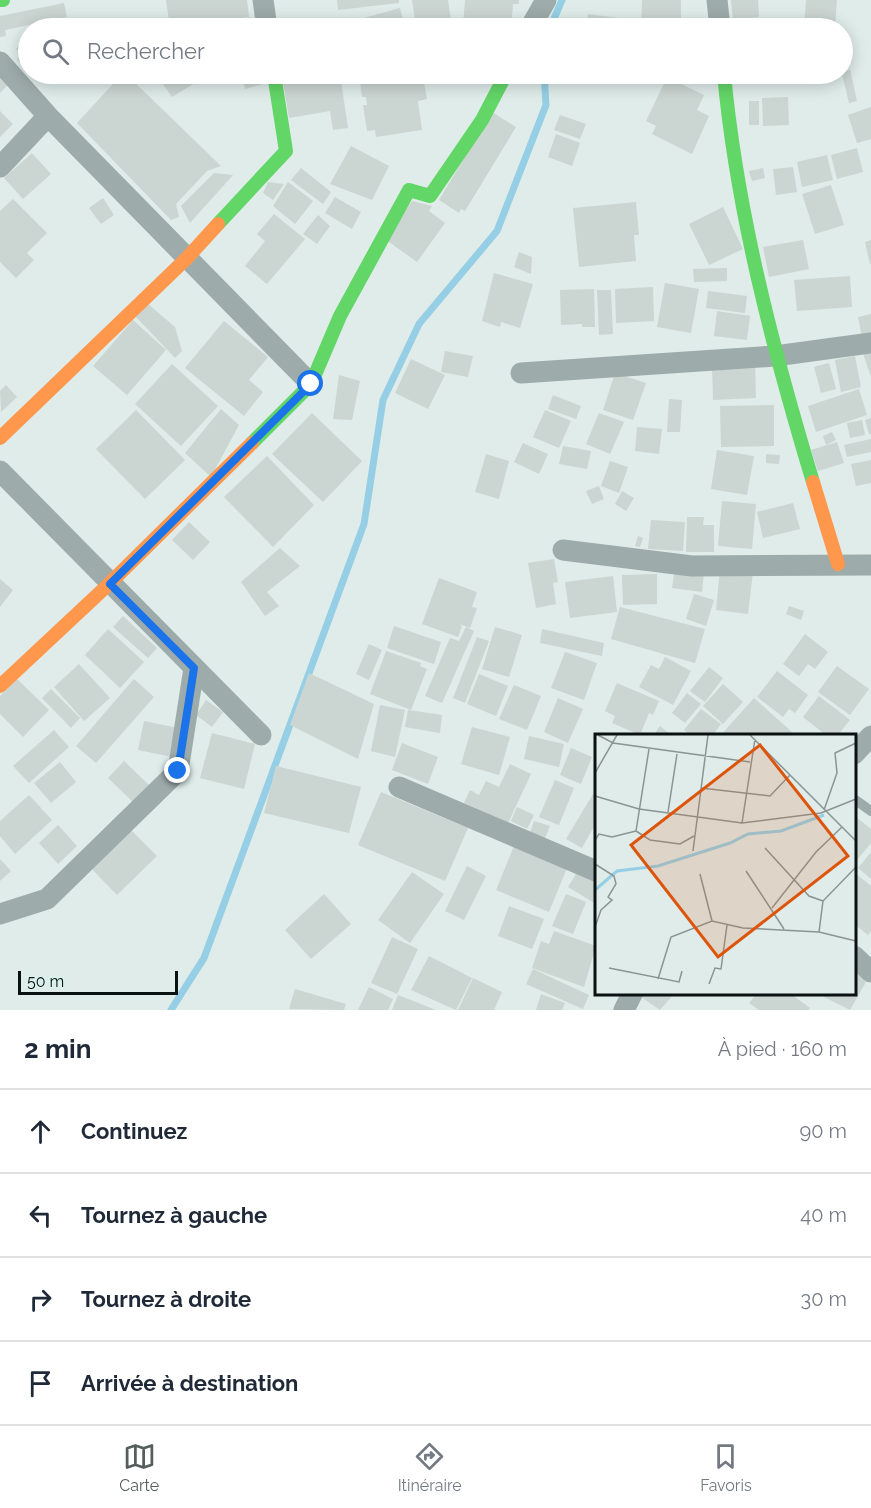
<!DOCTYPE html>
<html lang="fr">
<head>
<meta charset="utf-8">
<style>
	:root { --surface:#fff; --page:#f2f2f3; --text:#1f2937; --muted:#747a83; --line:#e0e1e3; --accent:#555e5d }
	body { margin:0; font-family:Raleway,sans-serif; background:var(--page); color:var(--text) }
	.scale { position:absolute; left:18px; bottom:15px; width:160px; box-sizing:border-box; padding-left:6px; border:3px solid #0a1211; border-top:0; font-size:16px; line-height:21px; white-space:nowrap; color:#0a1211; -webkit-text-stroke:4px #daf1ec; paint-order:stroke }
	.stop { position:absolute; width:18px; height:18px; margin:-14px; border:4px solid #1a73e8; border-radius:50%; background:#fff }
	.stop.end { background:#1a73e8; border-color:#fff; box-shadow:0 2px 6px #0008 }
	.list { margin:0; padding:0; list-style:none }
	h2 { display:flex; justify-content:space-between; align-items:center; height:78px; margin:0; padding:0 24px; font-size:26px }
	h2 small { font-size:20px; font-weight:400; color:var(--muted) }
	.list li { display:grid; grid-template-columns:39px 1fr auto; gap:18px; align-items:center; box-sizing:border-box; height:84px; padding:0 24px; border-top:2px solid var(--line) }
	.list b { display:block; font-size:22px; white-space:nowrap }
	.list em { font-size:20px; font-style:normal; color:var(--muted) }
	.icon { flex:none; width:33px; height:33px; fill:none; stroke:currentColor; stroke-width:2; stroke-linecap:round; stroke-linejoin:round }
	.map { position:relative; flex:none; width:871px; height:1010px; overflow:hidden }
	.search { position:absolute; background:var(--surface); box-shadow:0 3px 15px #0003; left:18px; right:18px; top:18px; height:66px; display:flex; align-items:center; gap:15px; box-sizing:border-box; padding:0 21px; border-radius:33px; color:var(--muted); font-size:22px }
	.sheet { height:414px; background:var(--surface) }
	nav { display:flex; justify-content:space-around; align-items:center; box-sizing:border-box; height:84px; border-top:2px solid var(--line); background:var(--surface); font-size:16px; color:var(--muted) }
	nav a { display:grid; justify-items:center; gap:3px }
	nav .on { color:var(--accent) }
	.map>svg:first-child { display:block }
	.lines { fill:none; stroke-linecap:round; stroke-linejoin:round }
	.stream { stroke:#96cfe5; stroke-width:7 }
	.building { fill:#cbd5d1 }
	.lane { stroke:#9eabab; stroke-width:10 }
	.street { stroke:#9eabab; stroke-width:21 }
	.fast { stroke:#63d668; stroke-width:14 }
	.slow { stroke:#ff974d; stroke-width:14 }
	.route { stroke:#1a73e8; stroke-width:8 }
	.inset-river { fill:none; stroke:#96cfe5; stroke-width:3 }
	.inset-road { fill:none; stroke:#8a9593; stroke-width:1.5 }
	.view { fill:#dd550c; fill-opacity:0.15; stroke:#dd550c; stroke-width:3 }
	.inset-edge { fill:none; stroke:#0a1211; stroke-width:3 }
</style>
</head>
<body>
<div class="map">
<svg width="871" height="1010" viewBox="0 0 871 1010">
	<rect width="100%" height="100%" fill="#dfece9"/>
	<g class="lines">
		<path class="stream" d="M550,28l12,-28
			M171,1010l33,-52 160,-434 19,-124 36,-76 78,-93 49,-126 -2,-31"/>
	</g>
	<path class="building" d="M166,0h81l2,17 -79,11z
		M337,0h62v3l-61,7z
		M412,0h36l4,28h-36z
		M465,0h54v4h-6l-2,24 -48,-2z
		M642,0h39v27h-40z
		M731,0h27l1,17 -26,3z
		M806,0h31l-2,28h-31z
		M64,3l3,14 -62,13 1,6 -6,1v-21z
		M400,8l5,20h-67v-3z
		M588,14l38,5 -1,9h-39z
		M251,17l3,11h-24l-1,-6z
		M119,19l1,3 10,-2 2,8h-42z
		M28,36v34l-11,-11 5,-4 -6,-6z
		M850,69l7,32 -8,2 -7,-29z
		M122,74h4l95,92 -14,5 -31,33 3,13 -8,3 -94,-97z
		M156,74h47l2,3 -33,20z
		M241,74h24l2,9 -22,6z
		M298,74h42l8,54 -15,2 -3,-19 -41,7 -7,-42z
		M359,74h54l2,9 9,-1 3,17 -9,2 4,29 -46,7 -1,-7 -8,1 -4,-26h4l-1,-8h-4z
		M749,74h17v10h-17z
		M770,74h28l1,7 -29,2z
		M0,76l8,9 -8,8z
		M667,77l37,18 -7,15 12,6 -17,38 -40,-20 4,-8 -10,-5z
		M788,97l1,28 -26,1 -1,-28z
		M749,101h10v24h-10z
		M871,107v32l-14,4 -9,-28z
		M0,111l13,13 -13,13z
		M492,112l24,15 -51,84 -4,-2 -2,4 -20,-13z
		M560,115l26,9 -6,15 -26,-9z
		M556,134l24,9 -8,23 -24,-9z
		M351,146l38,20 -17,34 -42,-16z
		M857,148l6,24 -26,7 -6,-24z
		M32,153l19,21 -28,25 -19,-21z
		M827,155l6,25 -31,7 -5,-25z
		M793,167l4,25 -21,3 -3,-26z
		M301,168l30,24 -8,12 -32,-24z
		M763,168l2,10 -13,3 -3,-10z
		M214,173l19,2 -43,48 -9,-17z
		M268,182l16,2 -11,16 -10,-7z
		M288,182l25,19 -18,23 -22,-18z
		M831,185l13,40 -29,9 -13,-40z
		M335,197l26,15 -9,17 -27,-16z
		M103,198l11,17 -13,9 -12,-16z
		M13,199l34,34 -20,20 7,7 -18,18 -16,-16v-51z
		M412,201l20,5 -3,5 16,12 -28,39 -32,-23z
		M636,202l3,33h-5l2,26 -57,6 -6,-59z
		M723,207l20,42 -34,16 -20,-41z
		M274,214l31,25 -38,45 -22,-18 20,-25 -8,-7z
		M318,215l12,11 -13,18 -14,-10z
		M803,240l6,29 -40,8 -6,-30z
		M871,240v24h-1l-5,-22z
		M519,252l13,5 -1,17 -17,-7z
		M727,268v13l-33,1 -1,-13z
		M494,273l39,11 -13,44 -19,-6 -1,5 -18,-6z
		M850,276l2,31 -55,4 -3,-31z
		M665,283l34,6 -8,44 -34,-6z
		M653,287l1,34 -38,2 -1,-34z
		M594,289l1,38h-13v-3l-21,1 -1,-35z
		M597,290h14l2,44 -14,1z
		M708,291l39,5 -2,17 -39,-5z
		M148,304l27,23 7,24 -7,7 -40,-42z
		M717,311l33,5 -3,24 -33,-4z
		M871,314v27l-8,2 -5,-26z
		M133,320l33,30 -39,45 -34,-29z
		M224,321l44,36 -19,23 14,12 -19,24 -59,-48z
		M871,350v27l-8,-24z
		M445,351l28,5 -5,21 -27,-5z
		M855,356l6,31 -20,5 -6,-32z
		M411,359l34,16 -17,34 -33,-16z
		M755,363l1,35 -43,2 -1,-35z
		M829,363l7,26 -15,4 -7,-26z
		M172,364l46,42 -37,40 -46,-42z
		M615,373l31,10 -13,37 -30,-10z
		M339,375l21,6 -8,39 -19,-1z
		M6,385l11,12 -16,15 -1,-21z
		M859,389l8,26 -51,17 -8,-26z
		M553,395l28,11 -5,13 -28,-10z
		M669,399l13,1 -2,32h-13z
		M774,405v41l-53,1 -1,-41z
		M221,409l18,16 -28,52 -26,-24z
		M136,410l49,50 -40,39 -49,-50z
		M545,410l26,11 -12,27 -26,-11z
		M312,413l50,48 -39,41 -51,-48z
		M599,413l25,9 -14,32 -24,-10z
		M871,418v16h-2l-4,-14z
		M862,420l3,15 -15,3 -3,-15z
		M637,427l25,2 -3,25 -24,-3z
		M832,432l4,8 -10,5 -3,-9z
		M871,439v13l-24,5 -3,-12z
		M837,442l7,21 -26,8 -7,-21z
		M523,443l25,11 -9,20 -25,-12z
		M563,446l28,5 -4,18 -28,-5z
		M717,450l37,6 -7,39 -36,-6z
		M486,454l23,7 -10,38 -24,-7z
		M766,454l14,1 -1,9 -13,-1z
		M267,456l47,49 -41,42 -49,-50z
		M871,460v23l-15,3 -5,-22z
		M610,461l18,6 -9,26 -18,-7z
		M599,486l5,13 -12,5 -6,-13z
		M622,491l12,7 -8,13 -11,-7z
		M722,501l34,3 -4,45 -34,-3z
		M793,503l7,26 -37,9 -6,-26z
		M687,517h17l-1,8h11v27h-28z
		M651,520l34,2 -2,29 -35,-2z
		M189,522l21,20 -17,18 -21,-20z
		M638,536l5,2 -3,9 -5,-1z
		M280,548l20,18 -33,26 12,14 -14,10 -24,-34z
		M554,559l4,23 -5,1 3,21 -20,4 -8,-45z
		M675,568l29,4 -2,20 -30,-4z
		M720,569l33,3 -5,42 -32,-4z
		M657,574v30l-34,1 -1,-30z
		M613,576l4,36 -47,6 -5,-36z
		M439,578l38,14 -5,15 5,1 -7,20 -10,-4 2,2 -4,11 -36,-13z
		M0,579l13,11 -13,17z
		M694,594l20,6 -8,26 -20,-7z
		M789,606l15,5 -3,9 -15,-6z
		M620,607l85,22 -10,34 -84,-24z
		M123,616l34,32 -9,10 -35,-31z
		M394,626l47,16 -7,22 -47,-16z
		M466,627l8,4 -32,72 -17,-7 25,-58 9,3z
		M495,627l27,8 -13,42 -27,-8z
		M108,629l36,33 -24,26 -35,-33z
		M542,629l62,14 -2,13 -62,-13z
		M805,634l23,18 -13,17 -7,-5 -9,12 -16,-12z
		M477,637l12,4 -24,62 -12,-5z
		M369,644l13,6 -13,30 -13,-6z
		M386,651l35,12 -1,3 7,3 -16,41 -41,-16z
		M565,652l32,11 -13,37 -33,-12z
		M665,657l26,14 -18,34 -34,-18 12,-22 8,4z
		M79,664l31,34 -26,23 -30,-34z
		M837,666l32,23 -19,26 -32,-23z
		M709,667l14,11 -18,24 -15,-11z
		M777,671l31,24 -13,18 -6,-4 -6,8 -26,-20z
		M309,673l65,31 -16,55 -68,-34z
		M479,674l29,12 -12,30 -29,-12z
		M17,679l32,31 -26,27 -23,-23v-18z
		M134,679l20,18 -58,66 -20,-17z
		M617,683l42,18 -6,14 -4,-2 -9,22 -28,-12 3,-7 -10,-5z
		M723,684l20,18 -20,22 -20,-18z
		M514,685l27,11 -14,34 -28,-11z
		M51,689l29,29 -9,10 -29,-30z
		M687,693l14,11 -16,19 -13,-10z
		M819,696l31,24 -13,16h-10l-24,-19z
		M558,698l25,11 -15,34 -24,-11z
		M754,698l38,34 -3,4h-69z
		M206,700l17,12 -11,15 -16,-12z
		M380,705l25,5 -10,47 -24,-6z
		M701,709l20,15 -9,12h-21l-7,-6z
		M408,710l34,5 -2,18 -35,-6z
		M144,721l34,7 -6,29 -34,-7z
		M660,726l12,10h-19z
		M472,727l38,10 -11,38 -38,-11z
		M54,730l15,17 -40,36 -16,-17z
		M212,733l43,11 -11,45 -44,-11z
		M529,736l35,8 -5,23 -35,-8z
		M402,743l36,14 -10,27 -36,-14z
		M571,748l21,9 -11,27 -21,-9z
		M124,761l25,24 -16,17 -25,-24z
		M60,762l16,20 -25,21 -17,-20z
		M510,764l21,10 -23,49 -44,-20 6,-13 9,5 7,-14 13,6z
		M276,766l85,21 -12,46 -85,-20z
		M555,780l19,8 -15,37 -20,-8z
		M596,789v34l-14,25 -16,-9z
		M381,792l87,36 -23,53 -87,-36z
		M29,795l23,25 -37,34 -15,-18v-15z
		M517,807l17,8 -7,14 -16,-8z
		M856,817l15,12v14l-17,21z
		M534,821l16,5 -5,12 -15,-5z
		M58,825l19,21 -19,18 -19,-21z
		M129,828l28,28 -40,39 -28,-29z
		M514,846l53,22 -18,44 -53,-22z
		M871,852v27l-13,-11z
		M0,859l11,12 -11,10z
		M467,866l19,10 -22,44 -19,-9z
		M579,869l17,11v24l-28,-17z
		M412,872l32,22 -34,49 -32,-23z
		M854,872l17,14v45l-3,4 -14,-11z
		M324,894l27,30 -40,35 -26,-29z
		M566,894l20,8 -13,32 -21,-8z
		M509,906l35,13 -12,30 -34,-13z
		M554,931l42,15 -12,41 -52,-19 9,-27 8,3z
		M392,937l26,12 -21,45 -26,-11z
		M429,956l43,22 -16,32 -45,-20z
		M854,966l16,9 -20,35 -32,-16h36z
		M533,969l56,26 -6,14 -57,-25z
		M473,978l29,14 -8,18h-36z
		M369,987l24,12 -5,11h-30z
		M295,989l51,15 -2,6 -55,-1z
		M541,994l24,9 -3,7h-26z
		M644,994h25l3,2 -12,14 -19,-13z
		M756,994h35l19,14 -2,2h-49l-10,-7z
		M398,995l38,15h-44z"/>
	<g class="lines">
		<path class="lane" d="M854,799l17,12"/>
		<path class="street" d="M263,0l4,28
			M717,0l3,28
			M530,28l16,-28
			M0,62l48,54 263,268
			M0,167l48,-51
			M521,373l254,-17 96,-13
			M0,471l261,264
			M563,550l129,16 179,-1
			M854,754l17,-18
			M399,787l197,84
			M0,914l47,-15 131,-128 16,-103
			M854,956l17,16
			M624,1010l8,-16"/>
		<path class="fast" d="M0,0h3
			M724,74c13,139 49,275 89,408
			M218,224l68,-73 -12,-77
			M252,443l59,-59 29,-68 69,-126 21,6 52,-76 24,-46"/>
		<path class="slow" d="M0,438l186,-179 32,-35
			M813,482l25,82
			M0,686l109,-102 143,-141"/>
	</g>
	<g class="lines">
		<path class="route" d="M178,771l16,-103 -84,-84 201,-200"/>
	</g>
	<g transform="translate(595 734)">
		<rect width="261" height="261" fill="#dfece9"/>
		<path class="inset-river" d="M0,156l22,-19 41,-5 72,-23 18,-9 33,-3 43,-16"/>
		<path class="inset-road" d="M3,1l15,8 137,19M155,1l106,106M0,39l22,-38M106,54l69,8 20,-21M0,62l44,13 103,14 79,-10 35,-14M229,76l13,-37 -2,-20 21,-10M73,78l9,-58M147,89l13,-84M41,97l13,-82M41,97l14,9 30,4 14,-8M0,106l4,-6 13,3 24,-6M170,114l44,48 14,5M98,117l15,-116M0,130l19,12 2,8 -8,13 4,3 -11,10 -6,17M151,137l38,58M105,140l12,47M177,174l44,-56 26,-25M224,198l4,-31 33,-34M14,234l70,14 3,-11M63,245l13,-42 41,-16 31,7 76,4 37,9M114,250l6,-16 6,1 6,-44"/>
		<path class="view" d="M165,11l88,111 -130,101 -87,-112z"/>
		<rect width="261" height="261" class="inset-edge"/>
	</g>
</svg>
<div class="scale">50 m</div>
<div class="stop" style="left:311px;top:384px"></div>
<div class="stop end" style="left:178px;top:771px"></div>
<div class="search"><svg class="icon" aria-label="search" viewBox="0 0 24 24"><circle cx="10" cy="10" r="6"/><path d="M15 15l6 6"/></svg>Rechercher</div>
</div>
<section class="sheet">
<h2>2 min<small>À pied · 160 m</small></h2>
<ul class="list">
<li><svg class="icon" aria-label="ahead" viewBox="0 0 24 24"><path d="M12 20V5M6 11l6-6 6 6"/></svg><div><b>Continuez</b></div><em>90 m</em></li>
<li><svg class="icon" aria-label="left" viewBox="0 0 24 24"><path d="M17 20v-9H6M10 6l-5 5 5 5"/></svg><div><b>Tournez à gauche</b></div><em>40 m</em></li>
<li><svg class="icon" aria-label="right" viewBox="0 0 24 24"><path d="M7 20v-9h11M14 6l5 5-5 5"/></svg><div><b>Tournez à droite</b></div><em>30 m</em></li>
<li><svg class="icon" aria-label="arrive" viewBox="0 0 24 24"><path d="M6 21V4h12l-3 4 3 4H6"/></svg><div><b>Arrivée à destination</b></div></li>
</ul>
</section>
<nav>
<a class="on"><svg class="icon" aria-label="map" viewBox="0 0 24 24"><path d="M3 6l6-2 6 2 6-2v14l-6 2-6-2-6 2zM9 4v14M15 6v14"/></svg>Carte</a>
<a><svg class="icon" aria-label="directions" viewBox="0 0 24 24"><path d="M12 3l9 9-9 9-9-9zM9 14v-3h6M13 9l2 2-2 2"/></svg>Itinéraire</a>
<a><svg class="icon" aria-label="saved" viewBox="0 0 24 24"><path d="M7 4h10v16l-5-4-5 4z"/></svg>Favoris</a>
</nav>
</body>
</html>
